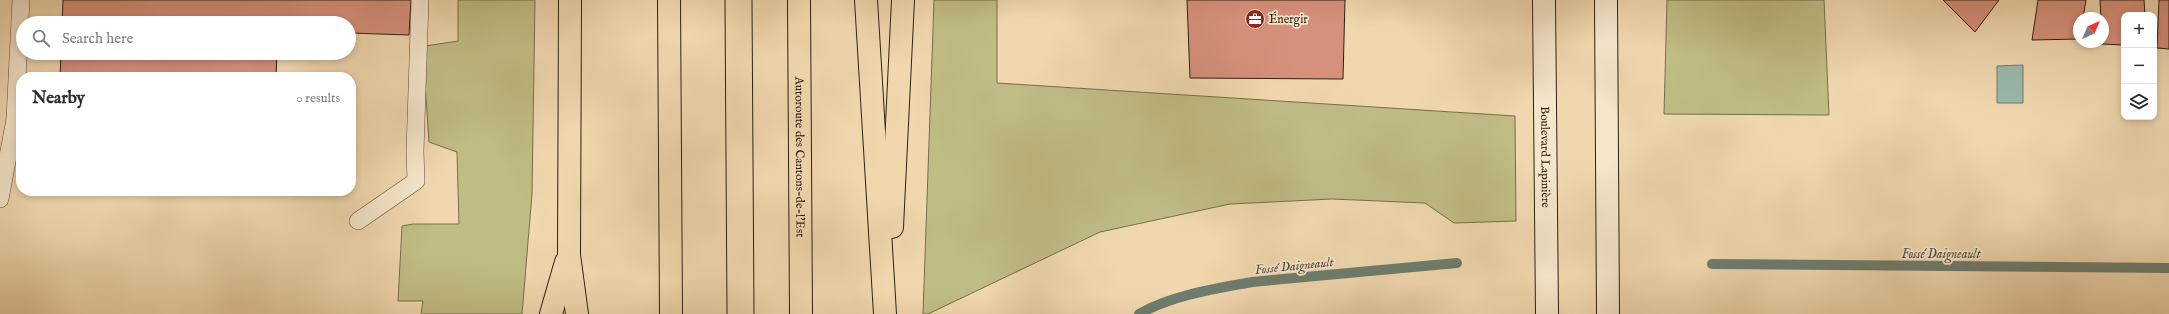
<!DOCTYPE html>
<html lang="en">
<head>
<meta charset="utf-8">
<style>
	:root { --surface:#fff; --page:#f2f2f3; --text:#2b2b33; --muted:#7c7c81; --line:#e1e1e2 }
	body { margin:0; font-family:"IM FELL English",serif; background:var(--page); color:var(--text) }
	.controls { position:absolute; right:12px; top:12px; display:grid; overflow:hidden; border-radius:8px; box-shadow:0 2px 6px #0003 }
	.controls button { width:36px; height:36px; display:grid; place-items:center; padding:0; border:0; border-bottom:1px solid var(--line); background:var(--surface); color:var(--text); font:20px sans-serif }
	.compass { position:absolute; left:2073px; top:12px; width:36px; height:36px; border-radius:50%; background:var(--surface); box-shadow:0 2px 6px #0003; rotate:44deg }
	.list { margin:0; padding:0; list-style:none }
	h2 { display:flex; justify-content:space-between; align-items:center; height:52px; margin:0; padding:0 16px; font-size:17px }
	h2 small { font-size:13px; font-weight:400; color:var(--muted) }
	.icon { flex:none; width:22px; height:22px; fill:none; stroke:currentColor; stroke-width:2; stroke-linecap:round; stroke-linejoin:round }
	.map { position:relative; flex:none; width:2169px; height:314px; overflow:hidden }
	.search { position:absolute; background:var(--surface); box-shadow:0 2px 6px #0003; left:16px; top:16px; width:340px; height:44px; display:flex; align-items:center; gap:10px; box-sizing:border-box; padding:0 14px; border-radius:22px; color:var(--muted); font-size:15px }
	.panel { position:absolute; background:var(--surface); box-shadow:0 2px 6px #0003; left:16px; top:72px; width:340px; height:124px; border-radius:16px }
	.map>svg:first-child { display:block }
	.green { fill:#c0bc85; stroke:#776e4b }
	.water { fill:#9ab9ac; stroke:#6f7c6e }
	.lines { fill:none; stroke-linecap:round; stroke-linejoin:round }
	.stream { stroke:#6f7c6e; stroke-width:10 }
	.building { fill:#d6907b; stroke:#2e2011 }
	.service-casing { stroke:#5e4e38; stroke-width:18 }
	.secondary-casing { stroke:#2e2011; stroke-width:24 }
	.motorway-casing { stroke:#2e2011; stroke-width:24 }
	.service { stroke:#f5e5ca; stroke-width:17 }
	.secondary { stroke:#f5e5ca; stroke-width:22 }
	.motorway { stroke:#f0d7ae; stroke-width:22 }
	.tram { stroke:#2e2011; stroke-width:1 }
	.labels { text-anchor:middle; stroke-width:3.5; stroke-linejoin:round; paint-order:stroke }
	.poi-label { font-size:12px; fill:#2e2011; stroke:#f5e5ca; text-anchor:start }
	.street-label { font-size:12px; fill:#2e2011; stroke:#f5e5ca }
	.water-label { font-size:13px; font-style:italic; fill:#4e4e40; stroke:#f5e5ca }
</style>
</head>
<body>
<div class="map">
<svg width="2169" height="314" viewBox="0 0 2169 314">
	<rect width="100%" height="100%" fill="#f0d7ae"/>
	<filter id="stains"><feTurbulence type="fractalNoise" baseFrequency=".005" numOctaves="4"/><feColorMatrix values="0 0 0 0 .2 0 0 0 0 .09 0 0 0 0 .02 0 0 0 .5 -.17"/></filter>
	<radialGradient id="worn" r=".72"><stop offset=".6" stop-color="#630" stop-opacity="0"/><stop offset="1" stop-color="#630" stop-opacity=".3"/></radialGradient>
	<path class="green" d="M458,0h77l-3,194 -10,120h-101l2,-13h-25l4,-75 11,-2h46l-2,-72 -28,-10 -6,-89 2,-7 33,-5z
		M934,0h63v83l518,33 1,105 -62,2 -29,-20 -93,-4 -102,5 -130,28 -172,82h-5z
		M1667,0h157l5,115 -165,-1z"/>
	<path class="water" d="M2023,65v38h-26v-37z"/>
	<g class="lines">
		<path class="stream" d="M1712,264l457,4
			M1139,314c34,-19 75,-25 113,-32l205,-19"/>
	</g>
	<path class="building" d="M63,0h348l-2,35 -60,-2v-10h-287z
		M1187,0h158l-2,79 -153,-1z
		M1943,0h56l-24,32z
		M2038,0h48l-3,18h-4v21l-47,1z
		M2100,0h44l1,15h-21v30l-23,-1v-2h2v-24h-2z
		M2159,0h10v49l-12,-1z
		M61,53h216l-1,24h-216z"/>
	<g class="lines">
		<g class="service-casing">
			<path id="service" d="M0,199l15,-80 6,-119
				M358,221l58,-40 -1,-30 5,-151"/>
		</g>
		<g class="secondary-casing">
			<g id="secondary">
				<path id="s1" d="M1544,0l3,314"/>
				<path d="M1606,0l2,314"/>
			</g>
		</g>
		<g class="motorway-casing">
			<g id="motorway">
				<path d="M570,0l-1,255 8,59"/>
				<path d="M669,0l2,314"/>
				<path id="s2" d="M799,0l2,314"/>
				<path d="M866,0l19,314"/>
				<path d="M892,227l11,-227"/>
				<path d="M551,314l15,-52"/>
			</g>
		</g>
		<use href="#service" class="service"/>
		<use href="#secondary" class="secondary"/>
		<use href="#motorway" class="motorway"/>
		<path class="tram" d="M725,0l2,314
			M752,0l2,314"/>
	</g>
	<defs>
		<g id="office-disc" transform="scale(1)"><circle r="9.5" fill="#8f2418" stroke="#f5e5ca"/><path d="M-6-3h4V-5.5h4V-3h4V5H-6ZM-1-4.5V-3h2v-1.5ZM-6 0V1H6V0Z" fill="#fff"/></g>
	</defs>
	<g fill-rule="evenodd">
		<use href="#office-disc" x="1255" y="19"/>
	</g>
	<g class="labels">
		<g class="poi-label">
			<text x="1269" y="23">Énergir</text>
		</g>
		<g class="street-label">
			<text dy="4" stroke="none"><textPath href="#s2" startOffset="157">Autoroute des Cantons-de-l'Est</textPath></text>
			<text dy="4" stroke="none"><textPath href="#s1" startOffset="157">Boulevard Lapinière</textPath></text>
		</g>
		<g class="water-label">
			<text x="1941" y="258">Fossé Daigneault</text>
			<text transform="translate(1294 265) rotate(-6)" y="5">Fossé Daigneault</text>
		</g>
	</g>
	<rect width="100%" height="100%" filter="url(#stains)"/>
	<rect width="100%" height="100%" fill="url(#worn)"/>
</svg>
<div class="controls">
<button>+</button>
<button>−</button>
<button><svg class="icon" aria-label="layers" viewBox="0 0 24 24"><path d="M12 4l9 5-9 5-9-5zM3 14l9 5 9-5"/></svg></button>
</div>
<svg class="compass" viewBox="-18 -18 36 36"><path d="M0-13l5 13h-10z" fill="#e53935"/><path d="M0 13l5-13h-10z" fill="#7c7c81"/></svg>
<div class="search"><svg class="icon" aria-label="search" viewBox="0 0 24 24"><circle cx="10" cy="10" r="6"/><path d="M15 15l6 6"/></svg>Search here</div>
<section class="panel">
<h2>Nearby<small>0 results</small></h2>
<ul class="list">
</ul>
</section>
</div>
</body>
</html>
